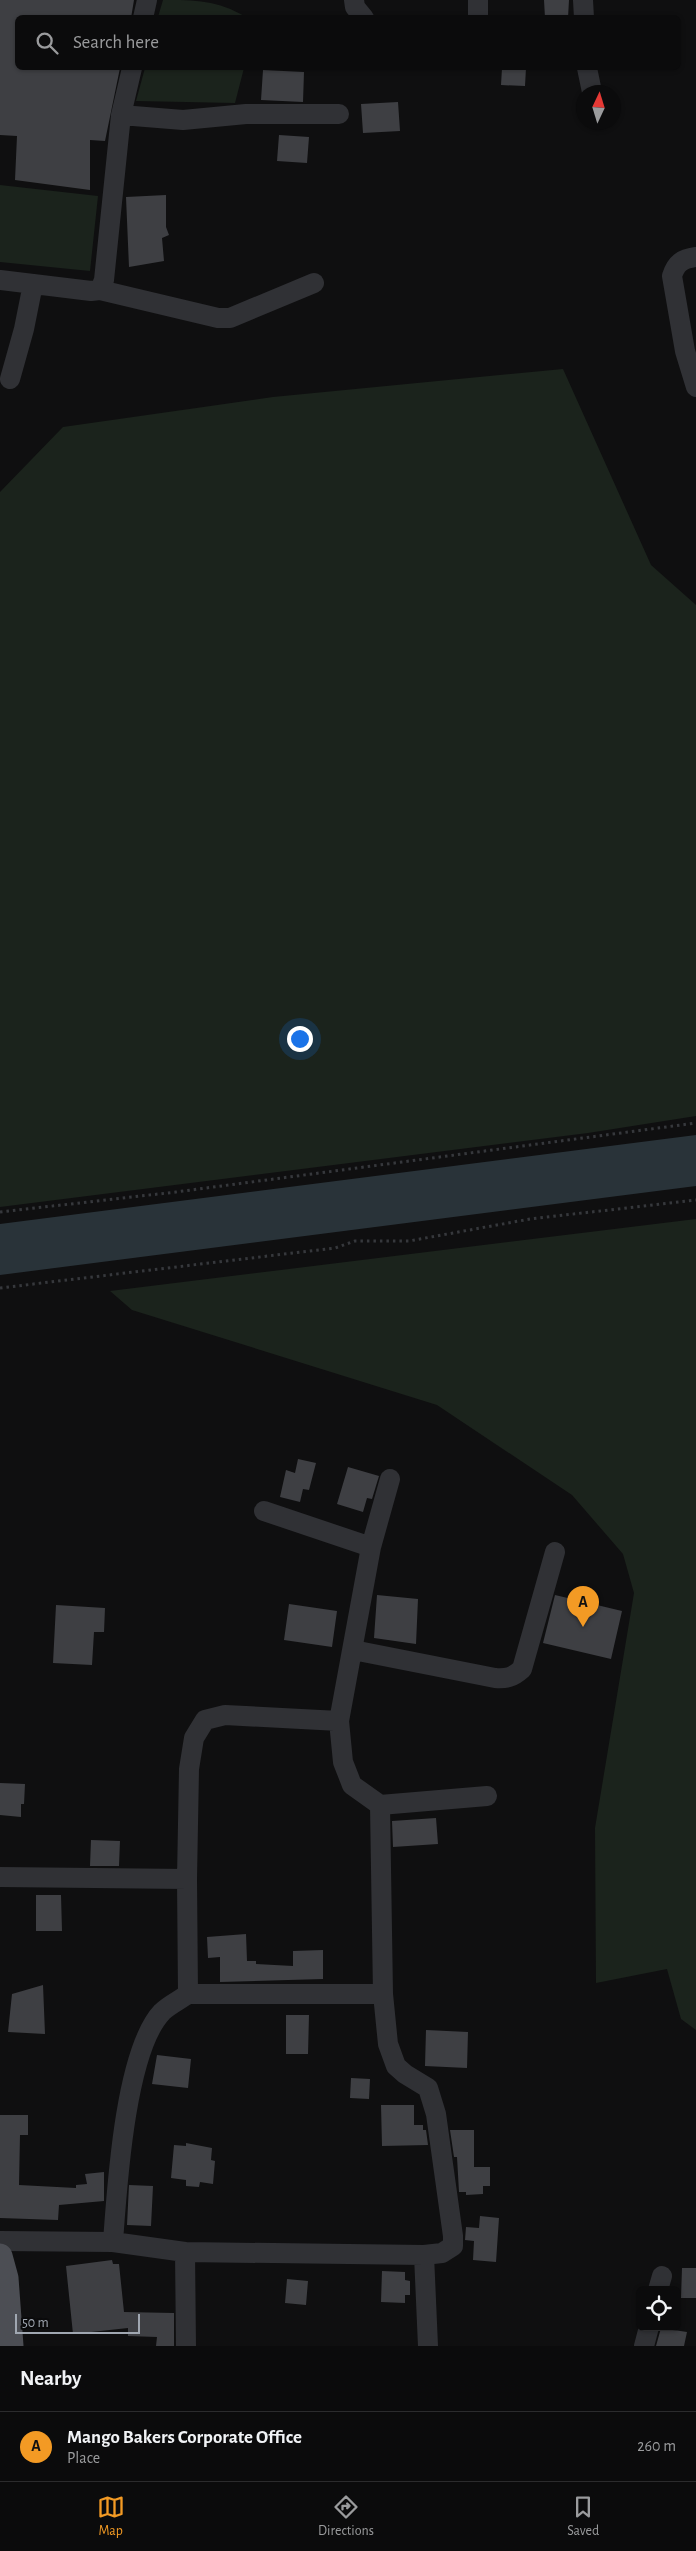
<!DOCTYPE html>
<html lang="en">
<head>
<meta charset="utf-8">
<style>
	:root { --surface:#0b0b0c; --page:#141415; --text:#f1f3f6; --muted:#9a9b9d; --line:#2b2b2d; --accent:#f39a24 }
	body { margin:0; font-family:"Alegreya Sans",sans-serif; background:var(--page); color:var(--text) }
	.controls { position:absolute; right:15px; bottom:15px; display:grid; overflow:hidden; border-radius:8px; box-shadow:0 1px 4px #0004 }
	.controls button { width:45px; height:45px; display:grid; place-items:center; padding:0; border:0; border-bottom:1px solid var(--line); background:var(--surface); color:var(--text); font:25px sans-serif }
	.compass { position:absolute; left:576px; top:85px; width:45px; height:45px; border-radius:50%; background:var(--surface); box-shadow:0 1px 4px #0004; rotate:4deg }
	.scale { position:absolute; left:15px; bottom:12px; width:125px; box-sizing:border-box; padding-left:5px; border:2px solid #a0a7b1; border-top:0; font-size:14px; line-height:18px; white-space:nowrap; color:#a0a7b1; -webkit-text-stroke:4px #0a0a0b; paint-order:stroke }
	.you { position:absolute; left:299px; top:1038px; width:18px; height:18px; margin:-12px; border:4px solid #fff; border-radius:50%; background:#1a73e8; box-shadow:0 0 0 8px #1a73e833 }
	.badge { display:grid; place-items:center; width:32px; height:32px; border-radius:50%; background:var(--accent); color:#111; font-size:16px; font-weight:700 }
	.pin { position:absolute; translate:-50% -41px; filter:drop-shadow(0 1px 2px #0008) }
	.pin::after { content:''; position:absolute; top:26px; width:18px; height:15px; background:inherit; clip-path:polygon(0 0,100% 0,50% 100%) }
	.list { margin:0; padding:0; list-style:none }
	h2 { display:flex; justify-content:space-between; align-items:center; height:65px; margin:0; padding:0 20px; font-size:21px }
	h2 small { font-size:16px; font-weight:400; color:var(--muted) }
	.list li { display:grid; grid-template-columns:32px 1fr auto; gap:15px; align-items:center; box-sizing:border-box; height:70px; padding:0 20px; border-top:1px solid var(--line) }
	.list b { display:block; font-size:19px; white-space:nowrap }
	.list p { margin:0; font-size:16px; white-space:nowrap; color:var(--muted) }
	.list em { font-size:16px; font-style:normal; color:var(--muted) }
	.icon { flex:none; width:28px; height:28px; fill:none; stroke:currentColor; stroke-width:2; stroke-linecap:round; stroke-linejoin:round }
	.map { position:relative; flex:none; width:696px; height:2346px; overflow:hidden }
	.search { position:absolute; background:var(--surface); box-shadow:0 1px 4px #0004; left:15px; right:15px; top:15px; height:55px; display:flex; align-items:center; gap:12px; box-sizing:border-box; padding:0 18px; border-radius:8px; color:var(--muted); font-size:19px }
	.sheet { height:135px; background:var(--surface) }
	nav { display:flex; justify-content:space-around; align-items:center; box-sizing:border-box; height:70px; border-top:1px solid var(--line); background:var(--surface); font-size:14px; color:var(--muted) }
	nav a { display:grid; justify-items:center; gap:2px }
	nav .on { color:var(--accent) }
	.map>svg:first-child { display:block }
	.green { fill:#1b231c }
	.water { fill:#293339 }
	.building { fill:#3e3f43 }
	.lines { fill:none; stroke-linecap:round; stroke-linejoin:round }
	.path { stroke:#36383c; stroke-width:3; stroke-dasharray:2.5 4; stroke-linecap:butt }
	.minor { stroke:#303135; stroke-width:20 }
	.major { stroke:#4c4e54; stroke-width:25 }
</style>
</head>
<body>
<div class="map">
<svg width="696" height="2346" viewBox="0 0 696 2346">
	<rect width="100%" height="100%" fill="#0f0f10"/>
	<path class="green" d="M163,0c33,0 54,0 83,17h-88z
		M145,68h99l-9,35 -99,-2z
		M0,185l98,11 -8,75 -90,-9z
		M563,369l88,196 45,40v511l-108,17 -588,74v-715l63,-65 210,-30z
		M696,1219v811l-15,-11 -14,-50 -71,14 -1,-155 39,-235 -11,-39 -51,-59 -135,-90 -305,-95 -22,-19z"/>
	<path class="water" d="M696,1135v51l-696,89v-51z"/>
	<path class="building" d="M0,0h134l-3,18h-113v50h102l-15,73 -15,-1v50l-75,-10 2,-44 -17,-1z
		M544,0h25l-1,18h-23z
		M502,68h24l-1,18 -24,-1z
		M263,70l41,2 -1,30 -42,-2z
		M398,102l2,29 -37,2 -2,-29z
		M279,135l30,2 -2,26 -30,-2z
		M166,195v32l3,8 -7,3 2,23 -35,6 -3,-70z
		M298,1459l18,4 -7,27 -6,-1 -3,13 -20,-5 6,-27 9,3z
		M348,1467l31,9 -7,23 -5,-1 -4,14 -26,-8z
		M377,1595l41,4 -2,45 -42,-6z
		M555,1595l67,16 -11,48 -68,-16z
		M289,1604l48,7 -5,36 -48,-7z
		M56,1605l49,3 -1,24h-10l-2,33 -39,-2z
		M0,1783l25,1 -1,20h-3v13l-21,-2z
		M436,1818l2,26 -45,3 -1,-26z
		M91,1840l29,1 -1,25h-29z
		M36,1895h25l1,36h-26z
		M246,1934l1,27h9v3l37,2v-15l30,-1v29l-103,3v-25l-12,1 -1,-21z
		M43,1985l2,49 -37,-2 4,-38z
		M286,2015h23l-1,39h-22z
		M426,2030l42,2 -1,36 -42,-2z
		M157,2055l34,4 -3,29 -36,-4z
		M351,2078l19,1 -1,20 -19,-1z
		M381,2105h33v20h9v5h3l2,15 -46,1z
		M0,2115h28v20h-8l-1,50 57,3v-3l11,-1 -2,-10 19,-2v29l-45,4 -1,15 -58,-2z
		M450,2130h24v37h16v19h-7v8l-17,1v-3h-7l-2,-35h-3z
		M186,2143l26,5 -1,12 4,1 -2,23 -13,-2 -1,5 -13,-1v-6l-15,-2 3,-33 12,1z
		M129,2185l24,1 -2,40 -24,-1z
		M480,2216l19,2 -3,44 -23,-2 1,-19 -9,-1 1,-13 13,1z
		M112,2260l1,4h6l5,48 50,1v33h-18l1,-9 -29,-1v-8l-55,6 -7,-68z
		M682,2268h14v30h-15z
		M382,2271l23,1v8l5,1v14h-5v8l-24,-1z
		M287,2279l21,2 -2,24 -21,-2z
		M661,2328l26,4 -3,14h-28z"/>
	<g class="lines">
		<path class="path" d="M0,1212l176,-20 520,-69
			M0,1288l335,-40 20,-7h54l121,-22 166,-19"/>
		<path class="minor" d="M354,0l1,7 9,11
			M583,0l1,18
			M143,18l4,-18
			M478,18v-18
			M587,68l5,24
			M121,115l62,5 63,-6h93
			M696,257c-14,2 -20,6 -24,19l13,75 11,36
			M0,280l91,11 9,-1 4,-10 17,-165 11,-47
			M100,290l118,28h12l84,-35
			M10,379l14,-50 9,-45
			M264,1511l107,36 -32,174 4,41 9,23 28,20 3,189 5,50 8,22 9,8 23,14 8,26 17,122v10l-11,7 -18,2
			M371,1547l19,-68
			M353,1650l142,28c12,1 18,-1 27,-9l33,-117
			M380,1805l107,-9
			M0,1877l187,2 2,-110 5,-31 11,-18 20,-5 114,6
			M187,1879l1,115
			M0,2241l113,1 72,10 1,94
			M113,2242c4,-55 12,-191 49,-230 7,-7 18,-12 26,-18h195
			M185,2252l239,3 4,91
			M658,2290l4,-14
			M644,2346l5,-19"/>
		<path class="major" d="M0,2256l6,22 5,68"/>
	</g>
</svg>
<div class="controls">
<button><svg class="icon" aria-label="locate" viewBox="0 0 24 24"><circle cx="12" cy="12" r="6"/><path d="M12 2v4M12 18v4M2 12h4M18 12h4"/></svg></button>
</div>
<svg class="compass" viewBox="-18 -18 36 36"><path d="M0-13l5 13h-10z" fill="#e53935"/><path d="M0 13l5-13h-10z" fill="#9a9b9d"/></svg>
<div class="scale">50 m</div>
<div class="you"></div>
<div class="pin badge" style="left:583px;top:1627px">A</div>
<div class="search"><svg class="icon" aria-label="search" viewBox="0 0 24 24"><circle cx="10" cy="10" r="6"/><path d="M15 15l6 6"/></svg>Search here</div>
</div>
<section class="sheet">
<h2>Nearby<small></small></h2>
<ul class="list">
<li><span class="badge">A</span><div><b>Mango Bakers Corporate Office</b><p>Place</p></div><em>260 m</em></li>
</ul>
</section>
<nav>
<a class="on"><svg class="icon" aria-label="map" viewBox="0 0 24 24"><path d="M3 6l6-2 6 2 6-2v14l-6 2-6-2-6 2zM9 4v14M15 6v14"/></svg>Map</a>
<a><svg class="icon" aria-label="directions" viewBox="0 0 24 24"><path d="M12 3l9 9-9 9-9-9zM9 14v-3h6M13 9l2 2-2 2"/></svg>Directions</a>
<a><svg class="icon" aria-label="saved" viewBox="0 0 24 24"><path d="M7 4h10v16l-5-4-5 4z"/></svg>Saved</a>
</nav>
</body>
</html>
